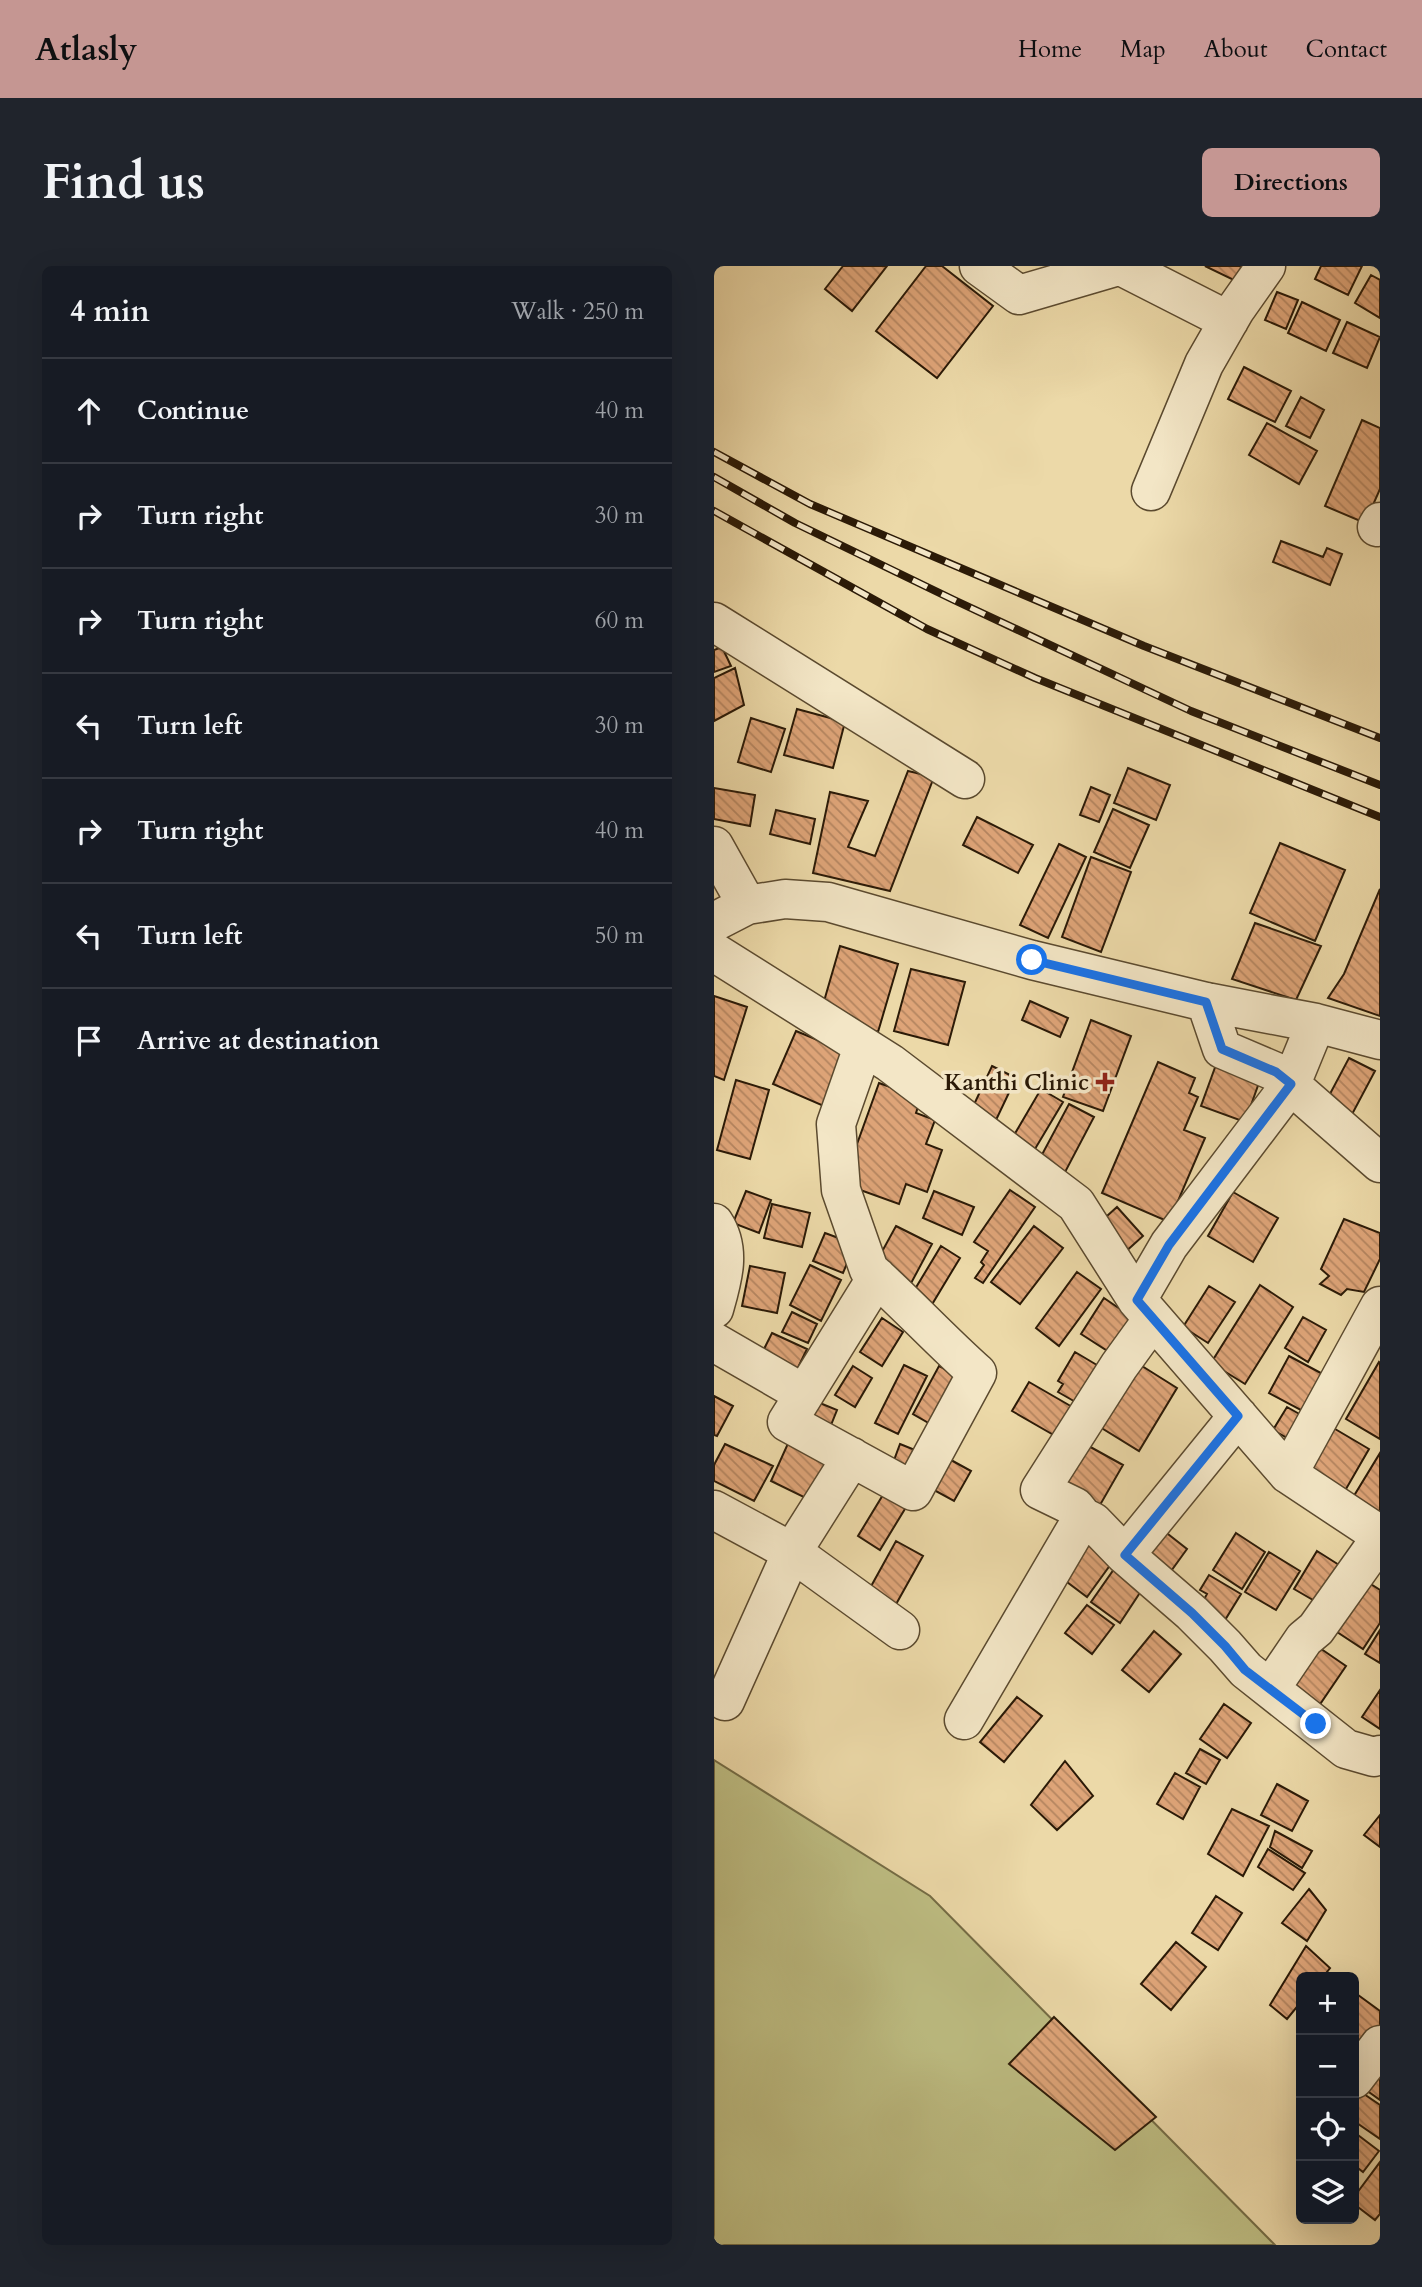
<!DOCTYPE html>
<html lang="en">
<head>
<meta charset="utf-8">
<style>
	:root { --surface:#171b24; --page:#20242c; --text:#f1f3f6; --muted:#9ea1a6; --line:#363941; --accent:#c59692 }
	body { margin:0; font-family:Cardo,serif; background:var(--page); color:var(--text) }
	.controls { position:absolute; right:21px; bottom:21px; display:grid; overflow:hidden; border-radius:10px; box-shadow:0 7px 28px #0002 }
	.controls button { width:63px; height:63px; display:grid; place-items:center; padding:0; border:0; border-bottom:2px solid var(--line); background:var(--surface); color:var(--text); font:35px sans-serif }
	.stop { position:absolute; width:21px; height:21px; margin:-16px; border:5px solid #1a73e8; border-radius:50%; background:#fff }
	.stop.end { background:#1a73e8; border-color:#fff; box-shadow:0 2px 7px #0008 }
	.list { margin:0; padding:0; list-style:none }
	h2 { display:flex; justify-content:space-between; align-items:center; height:91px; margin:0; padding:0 28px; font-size:30px }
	h2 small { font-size:23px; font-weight:400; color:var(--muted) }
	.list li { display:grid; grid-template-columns:46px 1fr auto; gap:21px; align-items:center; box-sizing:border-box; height:105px; padding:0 28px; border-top:2px solid var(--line) }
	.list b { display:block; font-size:26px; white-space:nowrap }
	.list em { font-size:23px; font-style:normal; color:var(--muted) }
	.icon { flex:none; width:38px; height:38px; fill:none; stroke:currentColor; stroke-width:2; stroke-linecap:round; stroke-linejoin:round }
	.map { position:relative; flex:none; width:666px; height:1979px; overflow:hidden; border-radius:10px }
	header { display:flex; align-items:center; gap:42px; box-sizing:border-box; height:98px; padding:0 35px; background:var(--accent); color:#111 }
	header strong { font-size:33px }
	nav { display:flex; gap:38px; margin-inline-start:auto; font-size:24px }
	.intro { display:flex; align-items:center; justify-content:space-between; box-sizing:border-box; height:168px; padding:0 42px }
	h1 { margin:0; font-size:49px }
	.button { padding:18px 32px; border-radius:10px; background:var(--accent); color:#111; font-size:24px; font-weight:700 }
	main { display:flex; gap:42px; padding:0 42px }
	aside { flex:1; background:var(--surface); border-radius:10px; box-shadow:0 7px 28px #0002 }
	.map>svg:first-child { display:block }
	.grass { fill:#bebe83; stroke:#746c45; stroke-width:2 }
	.building { fill:url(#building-back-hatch); stroke:#2b1a07; stroke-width:2 }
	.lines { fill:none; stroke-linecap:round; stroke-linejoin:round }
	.minor-casing { stroke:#5b4a2f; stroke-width:41 }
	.minor { stroke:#f3e6c6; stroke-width:38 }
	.rail-casing { stroke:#2b1a07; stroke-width:8 }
	.rail { stroke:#f3e6c6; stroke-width:5; stroke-dasharray:16; stroke-linecap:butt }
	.route { stroke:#1a73e8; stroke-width:9 }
	.poi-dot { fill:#8f2418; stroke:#f3e6c6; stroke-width:2.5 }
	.labels { text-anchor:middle; stroke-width:7; stroke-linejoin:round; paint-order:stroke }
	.poi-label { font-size:23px; font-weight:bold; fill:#2b1a07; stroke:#f3e6c6; text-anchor:end }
</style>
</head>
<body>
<header>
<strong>Atlasly</strong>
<nav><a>Home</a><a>Map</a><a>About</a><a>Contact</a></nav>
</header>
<div class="intro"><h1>Find us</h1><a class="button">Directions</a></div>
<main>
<aside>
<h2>4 min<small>Walk · 250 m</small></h2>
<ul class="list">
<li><svg class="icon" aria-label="ahead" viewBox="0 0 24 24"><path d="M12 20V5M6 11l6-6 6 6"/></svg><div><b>Continue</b></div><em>40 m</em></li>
<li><svg class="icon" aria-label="right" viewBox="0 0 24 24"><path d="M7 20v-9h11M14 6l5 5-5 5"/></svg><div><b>Turn right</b></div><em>30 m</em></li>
<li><svg class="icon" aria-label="right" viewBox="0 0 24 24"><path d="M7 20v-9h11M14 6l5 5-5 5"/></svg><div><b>Turn right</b></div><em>60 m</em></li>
<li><svg class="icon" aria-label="left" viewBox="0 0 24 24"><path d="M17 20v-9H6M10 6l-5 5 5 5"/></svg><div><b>Turn left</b></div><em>30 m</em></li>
<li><svg class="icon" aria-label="right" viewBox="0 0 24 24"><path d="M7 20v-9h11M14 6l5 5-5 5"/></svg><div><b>Turn right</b></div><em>40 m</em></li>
<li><svg class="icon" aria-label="left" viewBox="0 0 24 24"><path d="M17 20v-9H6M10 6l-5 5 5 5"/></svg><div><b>Turn left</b></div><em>50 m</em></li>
<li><svg class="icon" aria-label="arrive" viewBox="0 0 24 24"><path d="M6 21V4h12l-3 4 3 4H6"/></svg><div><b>Arrive at destination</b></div></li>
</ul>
</aside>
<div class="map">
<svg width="666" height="1979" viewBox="0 0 666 1979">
	<defs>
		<pattern id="building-back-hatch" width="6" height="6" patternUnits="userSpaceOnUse" patternTransform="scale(1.75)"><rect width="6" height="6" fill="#dea478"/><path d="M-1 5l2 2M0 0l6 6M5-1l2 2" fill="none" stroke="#b48560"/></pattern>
	</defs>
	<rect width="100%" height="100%" fill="#ecd9a8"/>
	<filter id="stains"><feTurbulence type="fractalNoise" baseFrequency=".00286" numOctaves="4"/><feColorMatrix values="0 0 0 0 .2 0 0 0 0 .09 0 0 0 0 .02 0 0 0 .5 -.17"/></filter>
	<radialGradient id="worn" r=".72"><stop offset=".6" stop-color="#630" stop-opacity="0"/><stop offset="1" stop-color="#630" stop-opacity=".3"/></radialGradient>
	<path class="grass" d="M0,1494l216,136 345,349h-561z"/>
	<path class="building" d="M129,0h44l-35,45 -27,-22z
		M212,0h16l51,40 -56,72 -61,-47z
		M491,0h48l-9,19z
		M607,0h41l-14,29 -33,-16z
		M657,9l9,5v38l-25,-15z
		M563,26l21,8 -12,29 -21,-9z
		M588,36l38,18 -14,31 -38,-18z
		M633,56l33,15 -13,31 -34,-15z
		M530,101l47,24 -16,31 -47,-23z
		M587,131l23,13 -14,28 -24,-12z
		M648,154l18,8v61l-15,34 -40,-17z
		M553,157l50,28 -18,33 -50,-29z
		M567,275l42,16 4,-9 15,6 -12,31 -57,-23z
		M8,381l9,19 -17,6v-22z
		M21,402l9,37 -30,16v-43z
		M83,443l48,13 -12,46 -49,-13z
		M37,452l34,11 -14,43 -33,-10z
		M414,502l42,17 -14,35 -42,-17z
		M194,505l26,6 -44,114 -77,-18 17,-81 38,9 -20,46 27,9z
		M377,521l19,8 -11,27 -19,-7z
		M0,522l41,7 -5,31 -36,-7z
		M399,543l36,16 -19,43 -36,-16z
		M62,544l39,9 -5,25 -40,-10z
		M263,551l56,28 -15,28 -55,-28z
		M566,577l65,27 -30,71 -65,-28z
		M345,578l27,13 -38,81 -28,-13z
		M377,591l40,15 -30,80 -39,-15z
		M666,623v127l-52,-18 16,-24z
		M541,657l66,23 -25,54 -64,-21z
		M126,680l58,18 -20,68 -58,-17z
		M197,703l54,13 -17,63 -54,-14z
		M0,730l33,11 -23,73 -10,-4z
		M316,735l38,17 -8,19 -38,-17z
		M377,754l40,16 -28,75 -40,-14z
		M82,765l53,22 -23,54 -53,-23z
		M635,792l26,13 -26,49 -26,-13z
		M444,796l37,16 -6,15 9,4 -14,33 21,8 -36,84 -67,-29z
		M503,796l44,15 -16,45 -44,-16z
		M278,800l24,12 -20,42 -25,-9z
		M22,814l33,10 -19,69 -33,-9z
		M165,817l42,15 -5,15 19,7 -9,24 16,6 -15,42 -21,-8 -7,20 -47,-17v-29z
		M327,823l22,13 -31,52 -22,-12z
		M355,838l25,13 -31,59 -25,-14z
		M296,924l25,17 -52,76 -8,-5 9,-13 -3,-3 7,-11 -14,-9z
		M32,925l25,9 -12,33 -26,-10z
		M220,925l40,16 -12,28 -39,-17z
		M519,926l45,26 -25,44 -45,-26z
		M58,938l38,9 -8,34 -38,-9z
		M403,941l26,29 -20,18 -26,-29z
		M630,953l36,14v26l-16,33 -17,-3 -6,6 -21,-11 9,-8 -8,-7z
		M182,960l36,18 -23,43 -36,-19z
		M320,960l29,22 -43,56 -29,-22z
		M111,967l30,11 -12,29 -30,-12z
		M227,980l19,12 -32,53 -19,-12z
		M96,999l31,15 -20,41 -31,-16z
		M36,1000l35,7 -8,40 -35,-7z
		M363,1006l24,17 -42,57 -23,-18z
		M546,1019l33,22 -48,77 -34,-21z
		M495,1020l26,16 -27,41 -25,-16z
		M390,1032l35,24 -22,35 -36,-23z
		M78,1046l25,12 -9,19 -26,-11z
		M589,1051l23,13 -18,32 -23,-14z
		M168,1052l21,14 -21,34 -22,-14z
		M58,1067l35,16 -15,31 -34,-19z
		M361,1086l32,19 -21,37 -28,-16 5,-8 -5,-3z
		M575,1090l43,23 -20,37 -43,-23z
		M420,1095l43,27 -38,63 -44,-27z
		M665,1096l1,1v76l-34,-20z
		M190,1099l23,11 -29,58 -23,-11z
		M139,1100l19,12 -17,29 -20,-12z
		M225,1100l27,15 -27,48 -26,-15z
		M315,1116l52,30 -17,29 -52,-30z
		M0,1130l19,10 -16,30 -3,-1z
		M101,1135l22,9 -10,25 -23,-10z
		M573,1141l23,13 -14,23 -23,-13z
		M616,1160l39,23 -27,47 -39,-22z
		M76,1173l48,22 -20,43 -47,-23z
		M11,1178l48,22 -19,35 -40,-20v-16z
		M186,1178l25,10 -10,26 -25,-9z
		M371,1178l38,21 -23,40 -38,-21z
		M666,1187v70l-31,-19z
		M226,1188l31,17 -17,30 -31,-17z
		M175,1219l22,14 -31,51 -22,-14z
		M445,1261l28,22 -21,29 -29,-22z
		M522,1267l29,19 -23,37 -29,-19z
		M373,1270l29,21 -29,40 -28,-21z
		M182,1275l27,15 -28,50 -26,-16z
		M603,1285l30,19 -22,37 -31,-18z
		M555,1286l31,19 -24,39 -31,-18z
		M405,1296l28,20 -27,41 -29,-21z
		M495,1309l32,19 -16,26 -24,-15 6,-11 -7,-4z
		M652,1315l14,9v33l-17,26 -29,-19z
		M373,1339l27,20 -22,29 -27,-21z
		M666,1364v33l-15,-9z
		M440,1365l27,23 -32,38 -27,-22z
		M597,1376l35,24 -34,50 -35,-24z
		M666,1424v39l-18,-12z
		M303,1431l25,19 -38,46 -24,-20z
		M510,1438l27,19 -24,35 -27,-19z
		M486,1483l20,11 -14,24 -20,-11z
		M351,1495l28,35 -36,34 -26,-25z
		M461,1507l25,14 -17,32 -26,-15z
		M563,1518l31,17 -16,30 -31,-16z
		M518,1543l37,17 -26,50 -35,-22z
		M666,1549v32l-16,-12z
		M561,1565l37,20 -10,17 -32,-21z
		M554,1583l37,24 -12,17 -35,-23z
		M595,1623l17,21 -19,31 -25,-18z
		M502,1630l26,17 -24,37 -26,-17z
		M462,1676l30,25 -35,43 -30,-26z
		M592,1680l24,22 -7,9h-22v25l-14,17 -17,-14z
		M640,1726l26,19v20l-26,33z
		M340,1751l102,100 -41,33 -106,-86z
		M666,1799v35l-14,-10z
		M644,1824l22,15v34l-26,-18v-25z
		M640,1866l25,19 -16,21 -9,-7z
		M666,1896v52l-5,6 -21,-16v-7z"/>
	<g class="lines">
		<g class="minor-casing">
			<path id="minor" d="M265,0l40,29 99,-29
				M407,0l108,55
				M437,225l53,-127 31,-54 31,-44
				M663,261l3,-5
				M0,356l251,157
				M0,580l33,59
				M0,656l33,-17 38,-6 43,3 204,58 174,42 110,21 64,17
				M0,686l176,111 186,141 61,96 151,174 92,61
				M492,736l16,47 54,23 104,91
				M149,781l-27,77 5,66 28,80c37,33 71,70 108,103l-64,118 -126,-69 90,-145
				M0,957c18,27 8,58 0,86
				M423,1034l32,-55 122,-161 25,-61
				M439,1053l-34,47 -79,124 35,17 8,10 10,5 32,33 67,58 33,33 21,24 100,79 28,8 6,-2
				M0,1076l90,52
				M574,1208l92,-168
				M0,1244l78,42 108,78
				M411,1289l113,-139
				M556,1423l34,-50 12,-10 64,-90
				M11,1435l67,-149 60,-95
				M250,1454l119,-203
				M640,1813l26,-34"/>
		</g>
		<use href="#minor" class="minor"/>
		<g class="rail-casing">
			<path id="rail" d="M0,186l96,52 334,142 236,92
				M0,211l81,46 159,77 237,111 189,74
				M0,245l213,118 108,49 345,139"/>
		</g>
		<use href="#rail" class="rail"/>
	</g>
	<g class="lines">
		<path class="route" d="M318,694l174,42 16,47 54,23 15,12 -122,161 -32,55 101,116 -113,139 67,58 33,33 20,24 71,54"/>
	</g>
	<path class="poi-dot" d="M387.5 805.5h7v7h7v7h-7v7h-7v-7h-7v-7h7z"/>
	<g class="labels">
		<g class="poi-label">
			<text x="375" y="824">Kanthi Clinic</text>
		</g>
	</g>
	<rect width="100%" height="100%" filter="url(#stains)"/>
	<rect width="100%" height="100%" fill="url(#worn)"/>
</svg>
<div class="controls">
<button>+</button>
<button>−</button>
<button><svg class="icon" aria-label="locate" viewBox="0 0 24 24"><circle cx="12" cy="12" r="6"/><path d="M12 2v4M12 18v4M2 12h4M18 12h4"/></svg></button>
<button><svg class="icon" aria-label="layers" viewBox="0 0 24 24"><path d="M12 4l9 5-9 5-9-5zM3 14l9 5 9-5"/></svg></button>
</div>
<div class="stop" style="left:318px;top:694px"></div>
<div class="stop end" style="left:602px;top:1458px"></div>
</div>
</main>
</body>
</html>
